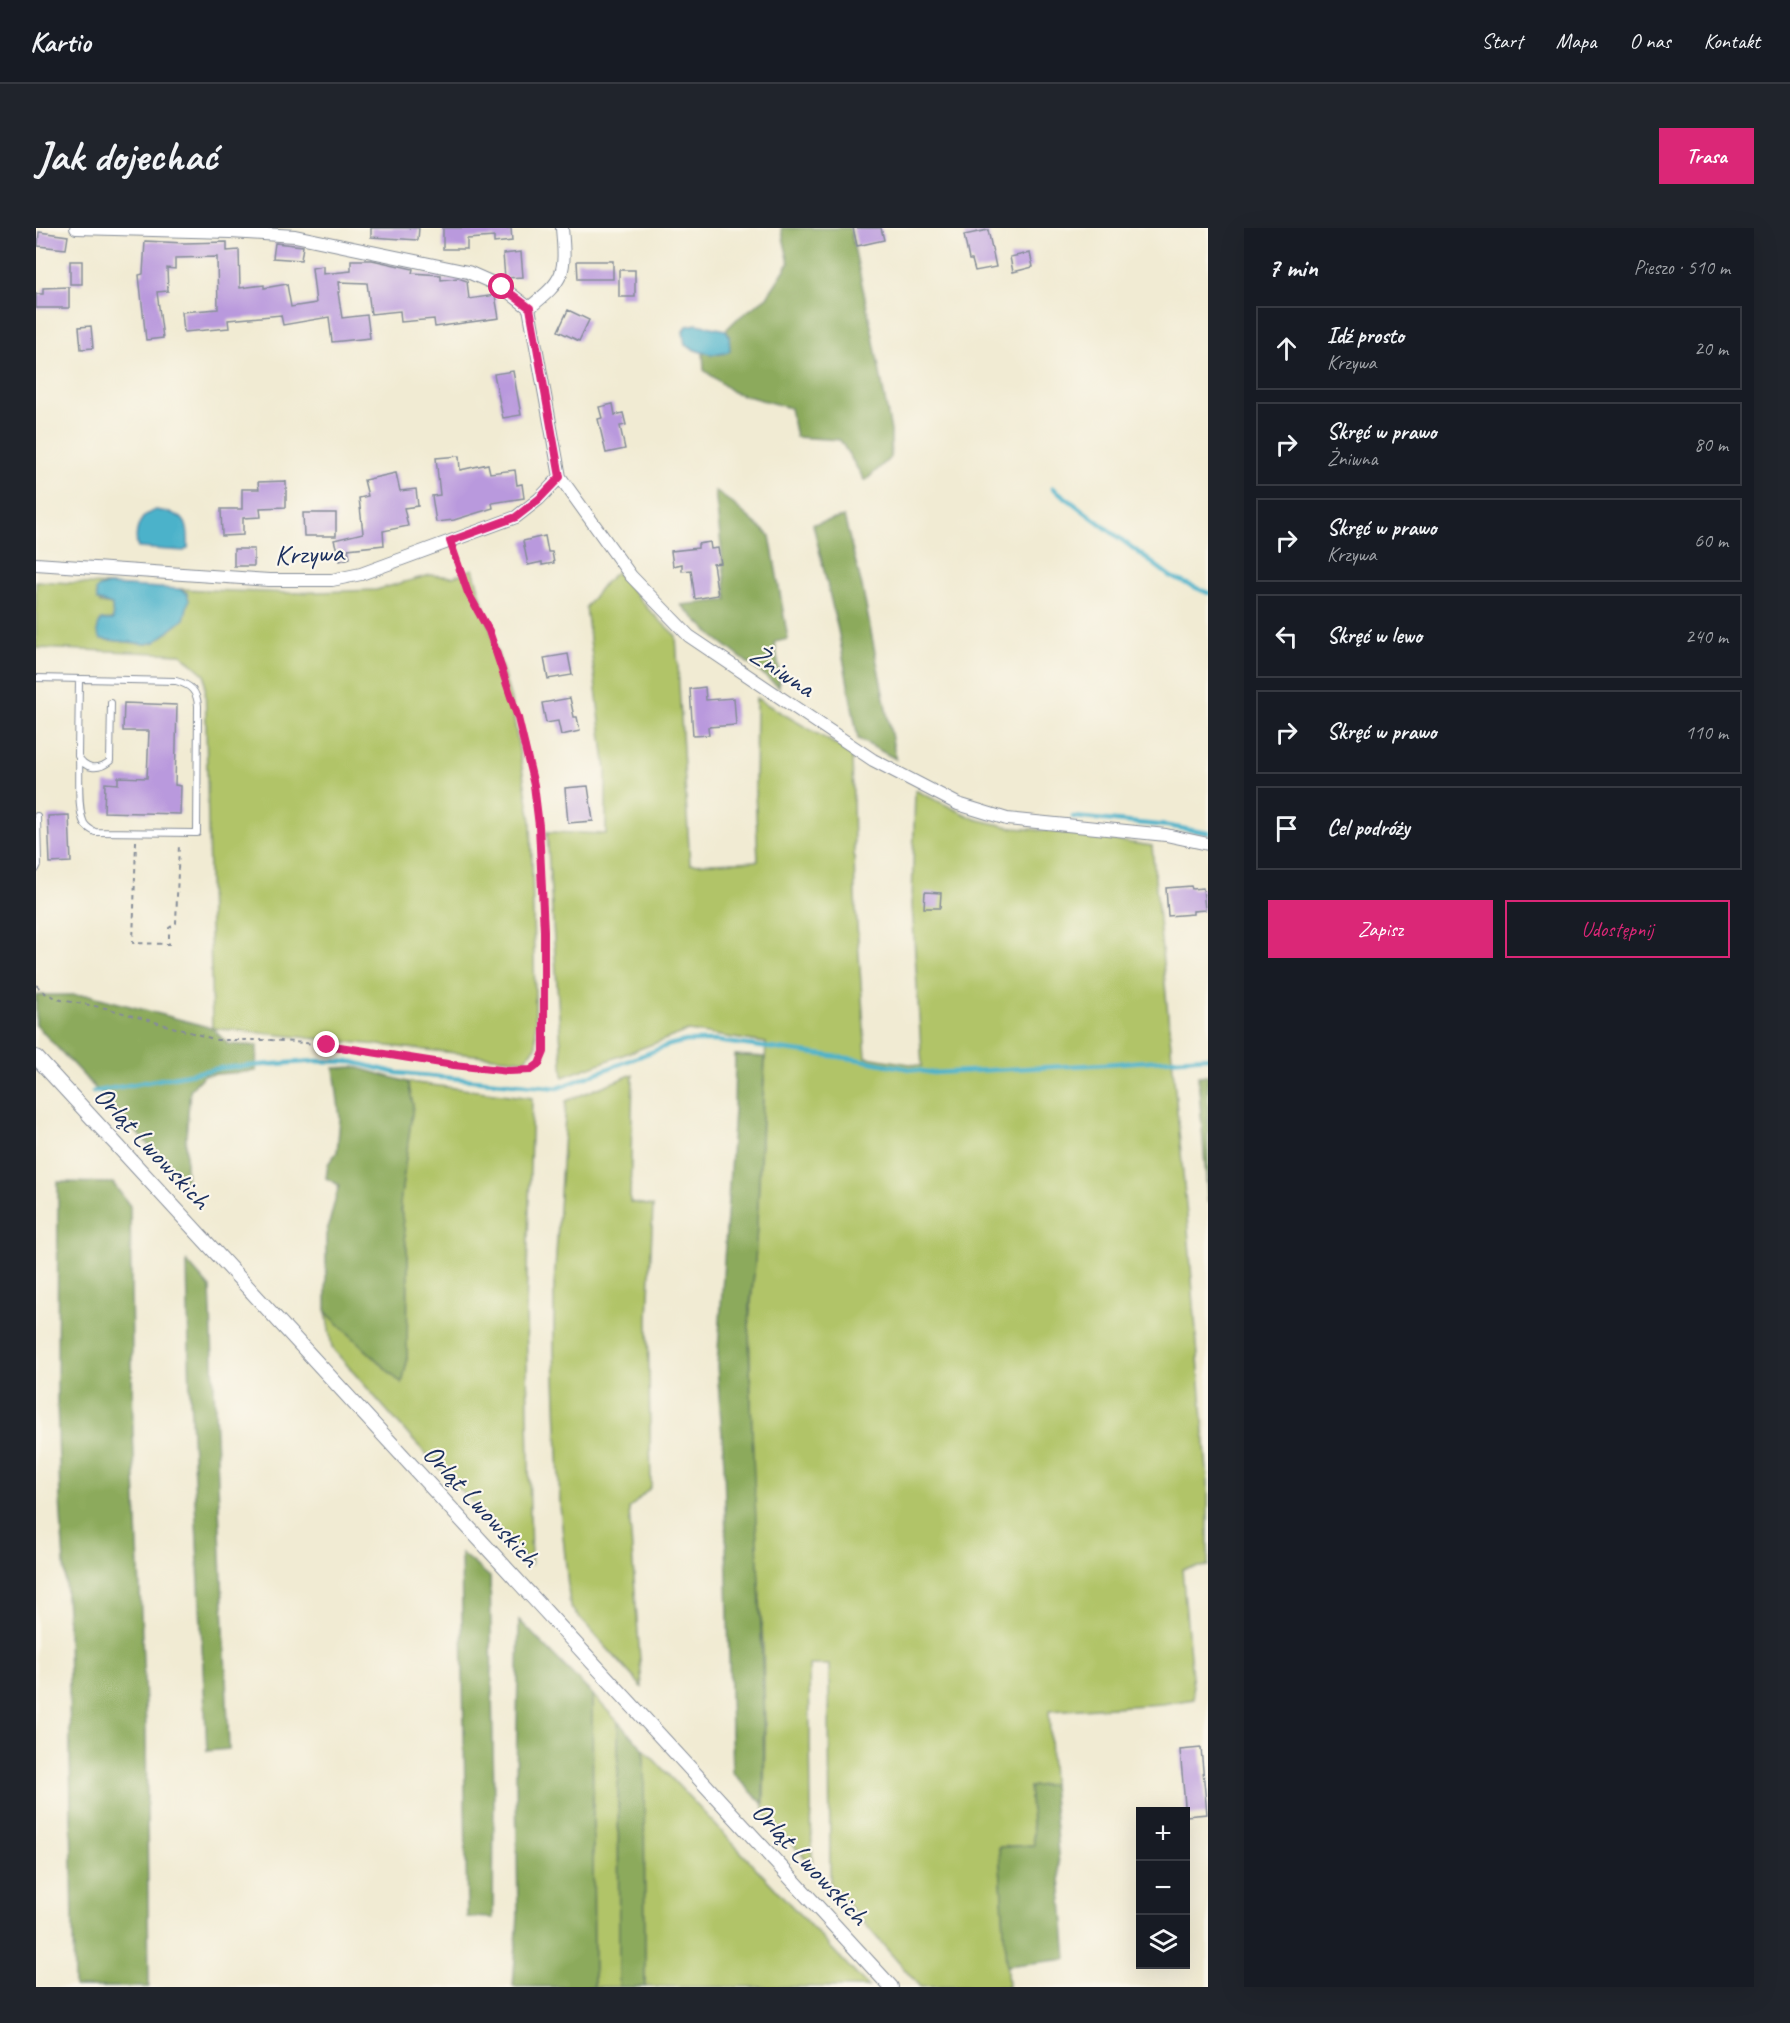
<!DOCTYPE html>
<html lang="pl">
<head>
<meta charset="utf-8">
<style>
	:root { --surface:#171b24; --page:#20242c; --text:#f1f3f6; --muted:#9ea1a6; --line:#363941; --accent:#db2777 }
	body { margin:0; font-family:Caveat,sans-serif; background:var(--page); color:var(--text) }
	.controls { position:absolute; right:18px; bottom:18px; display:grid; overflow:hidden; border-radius:0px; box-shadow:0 6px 24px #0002 }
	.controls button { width:54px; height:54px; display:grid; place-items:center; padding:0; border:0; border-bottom:2px solid var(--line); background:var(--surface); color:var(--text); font:30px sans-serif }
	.stop { position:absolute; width:18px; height:18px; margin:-14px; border:4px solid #db2777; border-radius:50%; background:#fff }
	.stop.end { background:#db2777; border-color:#fff; box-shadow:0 2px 6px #0008 }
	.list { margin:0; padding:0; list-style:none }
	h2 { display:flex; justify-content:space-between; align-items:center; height:78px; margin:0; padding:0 24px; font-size:26px }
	h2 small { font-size:20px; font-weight:400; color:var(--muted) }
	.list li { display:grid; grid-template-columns:39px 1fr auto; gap:18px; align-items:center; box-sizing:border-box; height:84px; margin:0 12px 12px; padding:0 12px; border:2px solid var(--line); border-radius:0px }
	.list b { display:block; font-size:22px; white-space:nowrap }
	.list p { margin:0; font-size:20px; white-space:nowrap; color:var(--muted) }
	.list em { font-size:20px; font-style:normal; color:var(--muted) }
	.actions { display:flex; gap:12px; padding:18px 24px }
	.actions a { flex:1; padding:14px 0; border:2px solid var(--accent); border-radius:0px; text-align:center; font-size:21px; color:var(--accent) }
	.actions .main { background:var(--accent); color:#fff }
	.icon { flex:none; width:33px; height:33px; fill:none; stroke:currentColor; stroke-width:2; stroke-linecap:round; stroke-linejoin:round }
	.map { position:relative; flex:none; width:1172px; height:1759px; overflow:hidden; border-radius:0px }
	header { display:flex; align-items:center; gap:36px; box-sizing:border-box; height:84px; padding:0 30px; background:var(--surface); border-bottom:2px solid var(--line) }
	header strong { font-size:28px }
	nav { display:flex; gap:33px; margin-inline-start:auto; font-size:21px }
	.intro { display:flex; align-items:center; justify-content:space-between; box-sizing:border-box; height:144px; padding:0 36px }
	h1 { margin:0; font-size:42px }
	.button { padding:15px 27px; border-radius:0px; background:var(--accent); color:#fff; font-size:21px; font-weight:700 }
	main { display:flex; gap:36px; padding:0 36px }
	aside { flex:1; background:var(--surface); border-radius:0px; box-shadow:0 6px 24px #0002 }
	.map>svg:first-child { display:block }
	.green { fill:#b1c468; stroke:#667a63; stroke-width:1.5 }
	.forest { fill:#8caa5c; stroke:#546c5d; stroke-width:1.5 }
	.water { fill:#4bb2ca; stroke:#337094; stroke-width:1.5 }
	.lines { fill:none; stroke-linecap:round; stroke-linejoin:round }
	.stream { stroke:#4bb2ca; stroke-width:4.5 }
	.building { fill:#b999dd }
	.service-casing { stroke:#868d98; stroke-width:8 }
	.minor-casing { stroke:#868d98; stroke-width:14 }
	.tertiary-casing { stroke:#868d98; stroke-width:16 }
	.path { stroke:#868d98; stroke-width:2; stroke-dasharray:4.5 4.5; stroke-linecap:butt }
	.service { stroke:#fff; stroke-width:6 }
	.minor { stroke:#fff; stroke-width:12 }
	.tertiary { stroke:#fff; stroke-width:14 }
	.route { stroke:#db2777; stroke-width:8 }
	.labels { text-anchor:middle; stroke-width:4.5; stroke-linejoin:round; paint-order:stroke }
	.street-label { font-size:28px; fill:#1b2f5e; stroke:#fbf7ec }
</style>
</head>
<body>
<header>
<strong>Kartio</strong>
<nav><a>Start</a><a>Mapa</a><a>O nas</a><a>Kontakt</a></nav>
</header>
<div class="intro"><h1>Jak dojechać</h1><a class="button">Trasa</a></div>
<main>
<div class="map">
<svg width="1172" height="1759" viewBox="0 0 1172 1759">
	<rect width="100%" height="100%" fill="#fbf7ec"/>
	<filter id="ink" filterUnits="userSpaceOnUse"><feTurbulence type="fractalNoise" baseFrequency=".0167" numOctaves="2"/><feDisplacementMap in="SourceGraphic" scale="12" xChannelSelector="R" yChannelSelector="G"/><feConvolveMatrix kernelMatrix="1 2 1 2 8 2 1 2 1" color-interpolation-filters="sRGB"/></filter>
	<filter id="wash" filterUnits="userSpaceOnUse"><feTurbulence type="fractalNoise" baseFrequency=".008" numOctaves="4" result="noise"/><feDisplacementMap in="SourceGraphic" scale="24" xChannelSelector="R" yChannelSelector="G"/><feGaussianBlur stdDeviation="1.35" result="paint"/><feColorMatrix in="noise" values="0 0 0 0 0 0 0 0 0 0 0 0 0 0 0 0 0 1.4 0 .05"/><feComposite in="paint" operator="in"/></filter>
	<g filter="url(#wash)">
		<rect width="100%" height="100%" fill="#f1ebd3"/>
		<path class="green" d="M437,341l37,127 21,125 5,226 -12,13 -312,-32 -7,-353 -24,-21 -145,-6v-67l74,4 -11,2 1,16 12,2 1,15h-12v19l45,5 9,-2 29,-23 3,-26 -8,-4 110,4 87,-3 54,-15 23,2z
			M581,344l31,37 28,27 14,228 68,-3 -3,-71 1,-92 96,56 3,142 11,161 56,9 -10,-161 3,-115 60,29 39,9 37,3 101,15 35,370 21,268v82l-26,3 12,130 -32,5 -113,7 3,73 -23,3 5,58 -35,2 9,140h-88l-90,-103 -1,-219h-20l3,200 -48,-51 1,-89 -2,-81 -9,-136 -5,-184 6,-61 11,-220 -78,-12 -125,46 -16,-245 59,2v-63l-20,-164 19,-25z
			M597,846l-3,128 23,4 -5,114 3,167 -22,22 13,178 -72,-80 -10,-101 -6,-155v-65l12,-185z
			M372,854l124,16 -6,214 5,252 -120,-126 -79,-90 -6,-36 76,72 5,-22 1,-105 -8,-54 13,-98z
			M556,1466l26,28 1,265h-25z
			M608,1521l224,238h-223z"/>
		<path class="forest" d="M745,0h69l22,103 19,100v26l-26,24 -25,-41 -44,-3 -6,-29 -57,-16 -29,-22 -1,-18 17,2 9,-3v-15l-3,-6 11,-11 30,-22 22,-34z
			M679,263l17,12 38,33 18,103 -13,3 4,27v18l-65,-50 -33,-32 46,-5z
			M808,289l18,69 34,173 -38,-20 -20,-109 -25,-106z
			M0,767h53l123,33 16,16 29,2 -1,25 -52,4 -14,15 -4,47v48l-150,-160z
			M699,827l30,2c-4,68 -6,136 -10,204 -1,22 -7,45 -6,67 2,159 18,317 14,476l-31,-32 -8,-309 -7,-97 17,-256z
			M319,839l53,15 5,23 -13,98 8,54 -1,105 -5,22 -76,-72v-77l13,-50 -13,-7 2,-14 9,-12 3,-34 -6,-50z
			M1172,847v129l-10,-128z
			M22,954l55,1 17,23 3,225 13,297 3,259h-75l-6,-359 -8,-129 -3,-102z
			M151,1034l23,26 19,461 -22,2 -17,-356z
			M425,1325l29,24 4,221 -1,120 -26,-1z
			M483,1392l73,74 2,293h-81l5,-71 -2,-137z
			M582,1494l26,27 1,238h-26z
			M1016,1556l15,175 -61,7 -7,-119 35,-2 -5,-58z"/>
		<path class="water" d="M661,96l29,6 3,6 1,15c-14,7 -33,1 -45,-6l-2,-14 4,-5z
			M120,282c27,5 34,8 32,38l-4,3 -46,-3c-5,-15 1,-34 18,-38z
			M74,357l69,4 8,4 2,7 -5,19 -29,23 -9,2 -45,-5c-5,-7 -4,-12 0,-19h12l-1,-15 -15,-5 -1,-10 3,-3z"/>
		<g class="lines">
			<path class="stream" d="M1017,260l118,89 37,16
				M1037,589l95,9 40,7
				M57,864l128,-24 96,-7 36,1 44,11 161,15 111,-43 17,-4h30l139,18 78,14 156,-8 119,-8"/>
		</g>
		<g id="blocks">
			<path class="building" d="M335,0h48l-1,12 -47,-3z
				M407,0h68l1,13 -18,2v-6l-27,2v10h-24z
				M817,0h28l3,12 -27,6z
				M952,2l8,37 -21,4 -3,-11h-3l-5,-25z
				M3,4l29,4 -2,13 -28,-3z
				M109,13l39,2 43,-1v9l12,-1 1,38 24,-3v3l23,-4 4,23 25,-4 -4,-35 11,-2v8l28,-3v-11h21l41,9 -1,4 29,2v5l17,-2 9,3 2,18 26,-4 4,23 -64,9 -1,-8 -33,3 -1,-11 -29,3 -4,-31 -28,-1 1,10h-2l4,26 25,-3 3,23 -38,4 -3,-25 -46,8 -2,-10 -53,5 1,8 -45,4 -2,-20 36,-3 -1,-52 -42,1v11l-8,-1 1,23 -11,1 6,46 -17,2 -7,-65 4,-1z
				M239,15l28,3 -2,14 -28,-2z
				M485,24l2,25 -18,1 -2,-24z
				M994,25l3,14 -20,5 -3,-15z
				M34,33h12v23h-12z
				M541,33h36v18h-35z
				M583,42h16v27h-16z
				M33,59v21h-33v-14h7v-6z
				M532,82l21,10 -10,21 -21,-10z
				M55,98l2,22 -12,1 -2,-22z
				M477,143l8,44 -18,3 -9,-44z
				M577,176l2,11 8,-2 3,12 -6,1 5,23 -19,4 -8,-34 4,-1 -3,-11z
				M423,228l1,14 28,-6 2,9 25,-3 2,15 5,-1 2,14 -32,5 1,5 -39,12 -18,2 -4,-26 8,-1 -4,-37z
				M360,245l4,18 16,-2 2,17 -14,2 4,18 -25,5 1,14 -36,4 2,9 -10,3 -6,-21 29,-7 -4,-35 9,-2 -4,-16z
				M250,253v26l-26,1 1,9 -18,1v17l-21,1 -1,-27h21v-20h17l-1,-7z
				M267,285h33v23h-32z
				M509,308l3,16h4l2,11 -12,2v-3l-14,3 -5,-24z
				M674,314l1,7 7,-1 3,15 -8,1 5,31 -23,4 -4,-29 -9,1v-7l-9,2 -2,-15 27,-3v-4z
				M198,321h20v17h-20z
				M532,426l4,21 -24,4 -4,-21z
				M669,459l1,13 28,-2 2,27 -28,2 1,8 -16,1 -3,-47z
				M534,470l4,19h3l3,14 -19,4 -3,-14 -12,2 -4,-20z
				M88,475l53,2 -2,80 6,1 -1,28 -76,-2 1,-29 13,1v-7l29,1 2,-47h-26z
				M552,558l5,35 -25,2 -3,-35z
				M33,587l2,47 -21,1 -2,-47z
				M1155,658l1,3 11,-1 2,22 -12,1v3l-25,2 -2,-28z
				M889,664l16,1 -1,15h-16z
				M1165,1520l6,66 -21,2 -6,-66z"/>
		</g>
	</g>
	<g filter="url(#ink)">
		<use href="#blocks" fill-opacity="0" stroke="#868d98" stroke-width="1.5"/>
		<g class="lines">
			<g class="service-casing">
				<path id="service" d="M0,450l140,3c15,4 21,10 22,25l-1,127 -102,-1c-4,-2 -8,-4 -11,-9 -7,-14 -4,-48 -5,-64
					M43,451l-1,77c7,13 20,15 32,5l1,-58
					M0,641l2,-4 -1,-49"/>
			</g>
			<g class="minor-casing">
				<path id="minor" d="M40,0l154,4 65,4 173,36 34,15 27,21
					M493,80l31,169 71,99 58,60 184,124 85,44 49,15 159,16 42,9
					M493,80c36,-29 37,-34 33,-80
					M0,336l233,16h63l29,-6 155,-57 23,-18 21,-22"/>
			</g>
			<g class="tertiary-casing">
				<path id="tertiary" d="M0,829l855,930"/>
			</g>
			<path class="path" d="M100,613l-3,102 36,1v-16l7,-5 3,-79
				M0,757l9,8 16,7 45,8 111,32h54l56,5 158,24 37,2 9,-1 11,-11 4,-25 -7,-208 -5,-41 -16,-67 -29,-87 -21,-38 -14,-41"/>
			<use href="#service" class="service"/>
			<use href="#minor" class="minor"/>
			<use href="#tertiary" class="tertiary"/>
		</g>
	</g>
	<g class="lines" filter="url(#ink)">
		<path class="route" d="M291,817l127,20 55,6 22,-1 8,-6 5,-12v-121l-5,-105 -5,-41 -16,-67 -29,-87 -21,-38 -18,-52 66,-24 23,-18 21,-22 -30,-169 -28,-21"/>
	</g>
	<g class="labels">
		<g class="street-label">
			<text transform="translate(273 325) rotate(-3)" y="10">Krzywa</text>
			<text transform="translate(747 442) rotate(34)" y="10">Żniwna</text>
			<text transform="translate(117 919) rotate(47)" y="10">Orląt Lwowskich</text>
			<text transform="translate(446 1277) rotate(47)" y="10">Orląt Lwowskich</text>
			<text transform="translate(775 1635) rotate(47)" y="10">Orląt Lwowskich</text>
		</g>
	</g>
</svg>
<div class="controls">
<button>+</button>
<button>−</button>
<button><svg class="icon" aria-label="layers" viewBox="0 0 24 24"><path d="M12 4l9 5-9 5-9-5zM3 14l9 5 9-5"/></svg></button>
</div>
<div class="stop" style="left:466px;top:59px"></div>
<div class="stop end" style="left:291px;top:817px"></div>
</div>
<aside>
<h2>7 min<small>Pieszo · 510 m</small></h2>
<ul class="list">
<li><svg class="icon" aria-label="ahead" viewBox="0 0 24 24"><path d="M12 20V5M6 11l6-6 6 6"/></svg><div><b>Idź prosto</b><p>Krzywa</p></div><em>20 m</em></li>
<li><svg class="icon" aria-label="right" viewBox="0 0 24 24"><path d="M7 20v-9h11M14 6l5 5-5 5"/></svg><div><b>Skręć w prawo</b><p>Żniwna</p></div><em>80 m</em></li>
<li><svg class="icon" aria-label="right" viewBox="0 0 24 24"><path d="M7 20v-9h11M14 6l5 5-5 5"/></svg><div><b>Skręć w prawo</b><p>Krzywa</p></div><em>60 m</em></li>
<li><svg class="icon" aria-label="left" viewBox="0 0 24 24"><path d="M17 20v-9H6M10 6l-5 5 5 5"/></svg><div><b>Skręć w lewo</b></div><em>240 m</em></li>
<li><svg class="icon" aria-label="right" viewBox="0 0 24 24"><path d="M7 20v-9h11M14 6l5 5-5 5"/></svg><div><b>Skręć w prawo</b></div><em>110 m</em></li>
<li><svg class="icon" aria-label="arrive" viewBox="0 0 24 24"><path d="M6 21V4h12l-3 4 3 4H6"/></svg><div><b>Cel podróży</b></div></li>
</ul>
<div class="actions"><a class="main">Zapisz</a><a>Udostępnij</a></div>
</aside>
</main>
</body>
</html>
